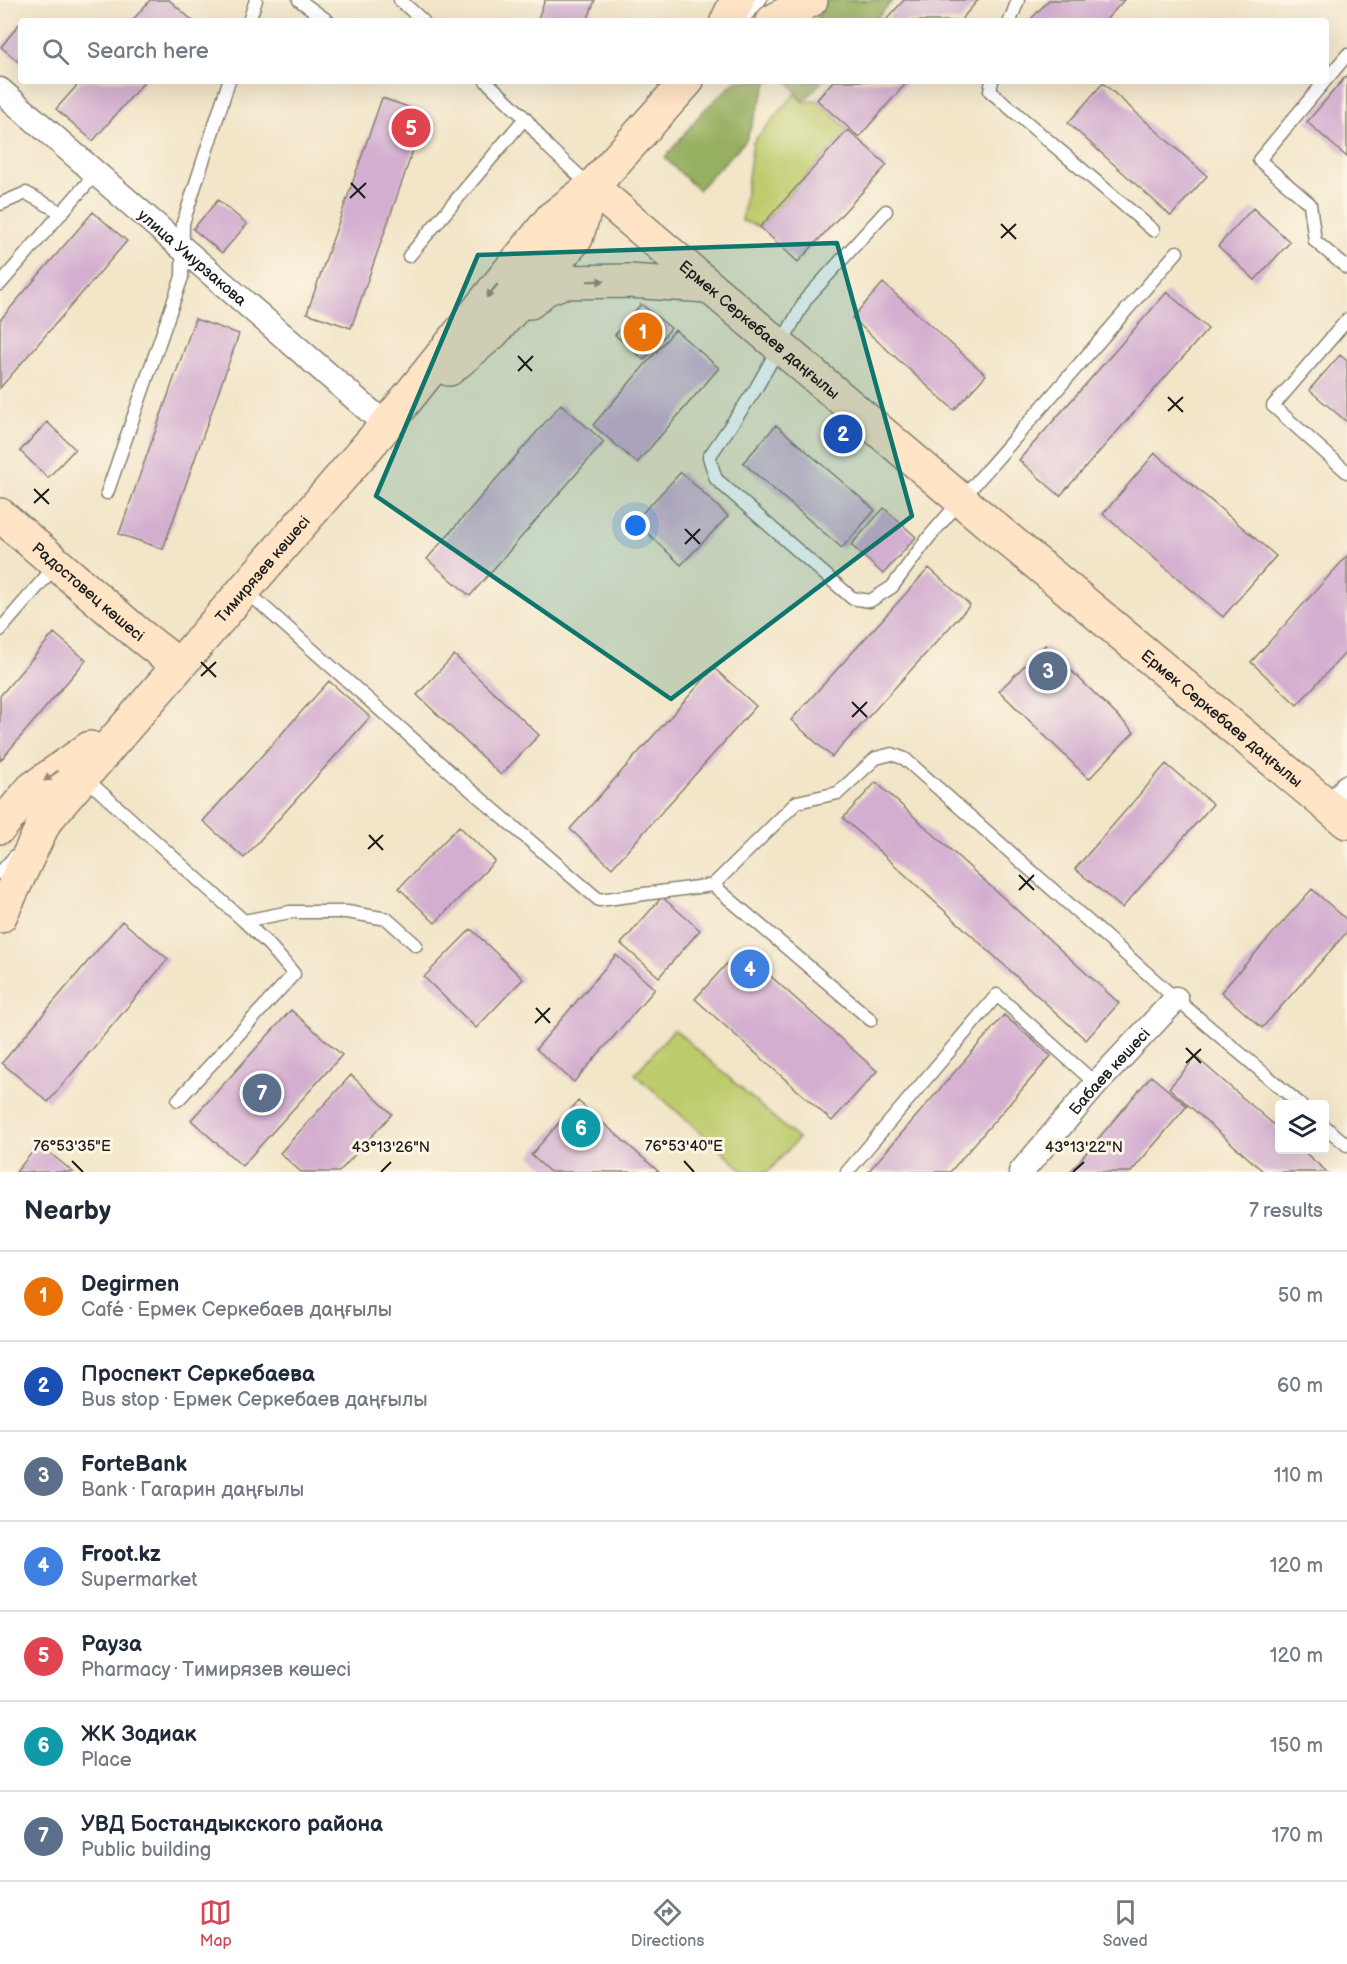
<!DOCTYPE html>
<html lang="en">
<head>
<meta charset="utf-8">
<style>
	:root { --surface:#fff; --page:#f2f2f3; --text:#1f2937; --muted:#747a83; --line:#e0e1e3; --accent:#d1495b }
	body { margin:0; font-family:"Balsamiq Sans",sans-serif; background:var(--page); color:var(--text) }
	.controls { position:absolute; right:18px; bottom:18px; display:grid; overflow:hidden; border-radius:6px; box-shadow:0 6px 24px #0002 }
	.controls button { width:54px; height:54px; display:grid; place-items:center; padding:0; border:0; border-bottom:2px solid var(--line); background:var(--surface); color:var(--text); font:30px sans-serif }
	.you { position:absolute; left:636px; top:526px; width:21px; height:21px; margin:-15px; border:4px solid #fff; border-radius:50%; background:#1a73e8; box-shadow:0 0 0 9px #1a73e833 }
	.badge { display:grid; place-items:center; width:39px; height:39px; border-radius:50%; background:var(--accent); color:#fff; font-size:20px; font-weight:700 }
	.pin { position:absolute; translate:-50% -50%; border:3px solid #fff; box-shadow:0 2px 6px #0006 }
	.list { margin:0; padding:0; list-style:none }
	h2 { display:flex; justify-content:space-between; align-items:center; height:78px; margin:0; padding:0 24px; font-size:26px }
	h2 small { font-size:20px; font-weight:400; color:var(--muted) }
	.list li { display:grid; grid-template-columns:39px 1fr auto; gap:18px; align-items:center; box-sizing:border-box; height:90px; padding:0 24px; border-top:2px solid var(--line) }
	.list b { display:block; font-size:22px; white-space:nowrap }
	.list p { margin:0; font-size:20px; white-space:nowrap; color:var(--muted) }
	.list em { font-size:20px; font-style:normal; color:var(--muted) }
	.icon { flex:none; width:33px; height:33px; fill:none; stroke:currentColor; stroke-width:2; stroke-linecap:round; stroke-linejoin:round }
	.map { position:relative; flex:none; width:1347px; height:1172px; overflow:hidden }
	.search { position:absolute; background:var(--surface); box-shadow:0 6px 24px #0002; left:18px; right:18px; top:18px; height:66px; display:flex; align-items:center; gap:15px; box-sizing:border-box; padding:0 21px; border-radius:6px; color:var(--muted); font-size:22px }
	.sheet { height:708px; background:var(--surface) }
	nav { display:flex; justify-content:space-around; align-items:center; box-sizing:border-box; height:84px; border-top:2px solid var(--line); background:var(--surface); font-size:16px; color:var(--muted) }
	nav a { display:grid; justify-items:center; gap:3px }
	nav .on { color:var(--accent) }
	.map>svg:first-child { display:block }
	.green { fill:#becb6c; stroke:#6d7444; stroke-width:1.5 }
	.forest { fill:#96af60; stroke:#59663e; stroke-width:1.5 }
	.building { fill:#d3aed0 }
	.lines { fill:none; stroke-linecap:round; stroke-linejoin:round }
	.lane-casing { stroke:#878072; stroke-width:15 }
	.street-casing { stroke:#878072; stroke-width:27 }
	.secondary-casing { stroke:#878072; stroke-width:36 }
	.lane { stroke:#fff; stroke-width:12 }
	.street { stroke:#fff; stroke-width:24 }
	.secondary { stroke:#ffe4c6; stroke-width:33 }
	.oneway { fill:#998a7a }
	.marked { fill:#0f766e; fill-opacity:0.2; stroke:#0f766e; stroke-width:4.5; stroke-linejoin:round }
	.ticks { fill:none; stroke:#1c1c1c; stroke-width:2 }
	.labels { text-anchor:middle; stroke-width:6; stroke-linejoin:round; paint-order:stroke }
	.street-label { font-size:16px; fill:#1c1c1c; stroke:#fcf5e5 }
	.ticks-label { font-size:15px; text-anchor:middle; fill:#1c1c1c; stroke:#fcf5e5; stroke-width:6; stroke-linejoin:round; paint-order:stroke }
</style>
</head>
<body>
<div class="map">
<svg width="1347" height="1172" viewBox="0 0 1347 1172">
	<rect width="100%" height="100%" fill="#fcf5e5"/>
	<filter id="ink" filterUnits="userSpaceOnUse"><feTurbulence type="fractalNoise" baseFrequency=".0167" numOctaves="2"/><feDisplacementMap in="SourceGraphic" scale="12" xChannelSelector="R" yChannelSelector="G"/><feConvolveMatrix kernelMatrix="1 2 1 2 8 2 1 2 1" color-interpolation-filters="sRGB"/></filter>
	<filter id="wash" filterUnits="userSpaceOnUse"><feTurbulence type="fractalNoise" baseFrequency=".008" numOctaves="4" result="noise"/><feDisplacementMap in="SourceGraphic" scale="24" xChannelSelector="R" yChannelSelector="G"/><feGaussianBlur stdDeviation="1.35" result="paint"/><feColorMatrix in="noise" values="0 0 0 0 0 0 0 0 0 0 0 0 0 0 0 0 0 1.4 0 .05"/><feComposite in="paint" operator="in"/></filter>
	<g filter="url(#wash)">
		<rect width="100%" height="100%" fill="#f2e5c8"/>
		<path class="green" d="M795,94l8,8 14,-2 31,30 -88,97 -18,-6 11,-79z
			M674,1029l124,110 -30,33h-23l-110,-98z"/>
		<path class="forest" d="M826,0h67l-19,21h-59z
			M736,81h32l-22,59 -48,50 -33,-32 37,-46z
			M788,81h34l-19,21z"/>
		<g id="blocks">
			<path class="building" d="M150,0h19l24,21h-61z
				M545,0h50l-8,21h-50z
				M904,0h74l-18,21h-75z
				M1049,0h75l-19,21h-76z
				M21,22v42l-20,-17z
				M1347,75v82l-40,-35z
				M81,81h64l-52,60 -37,-32z
				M833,81h75l-49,56 -42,-37z
				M1103,83l104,93 -36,40 -103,-93z
				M382,98l44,15 -75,215 -44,-15z
				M848,130l39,35 -89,97 -38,-35z
				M218,200l29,24 -25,29 -29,-24z
				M1253,208l37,34 -35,38 -37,-34z
				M93,212l34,29 -127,147v-68z
				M883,283l103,92 -32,35 -102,-92z
				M1167,292l41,37 -148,167 -41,-36z
				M641,304l30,24 -27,32 -29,-25z
				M195,319l44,15 -76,215 -44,-15z
				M675,330l44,38 -82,95 -44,-38z
				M1340,355l7,6v61l-38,-32z
				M561,404l43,38 -134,154 -43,-37z
				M47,422l28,27 -27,29 -28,-27z
				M776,425l99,85 -33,38 -99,-85z
				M1155,453l121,103 -53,61 -120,-103z
				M681,472l47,44 -47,49 -46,-44z
				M884,508l32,29 -33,37 -32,-29z
				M1347,556v95l-50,54 -46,-43z
				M929,568l41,37 -138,152 -41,-37z
				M54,633l32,27 -86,101v-65z
				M1045,645l89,87 -45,47 -90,-88z
				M454,655l85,80 -38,40 -84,-80z
				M714,668l42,38 -144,162 -42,-39z
				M329,681l41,36 -126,141 -41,-37z
				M1166,764l47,40 -91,104 -47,-39z
				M876,782l243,221 -33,37 -243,-222z
				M459,826l36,35 -60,62 -36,-35z
				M1312,889l35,31v12l-85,96 -41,-36z
				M662,897l38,33 -41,47 -38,-33z
				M122,921l46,38 -120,143 -46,-39z
				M471,929l52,50 -47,49 -52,-51z
				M740,949l137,122 -45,50 -137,-122z
				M616,955l39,34 -81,93 -38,-33z
				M291,1010l51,45 -100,111 -51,-46z
				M1004,1015l47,41 -101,116h-82z
				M1196,1057l84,73v20h22l25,22h-63l-95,-84z
				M351,1075l41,39 -53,58h-38l-21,-19z
				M1151,1076l36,30 -56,66h-61z
				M578,1101l81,71h-109l-19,-17z
				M39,1144l34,28h-57z"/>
		</g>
	</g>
	<g filter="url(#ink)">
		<use href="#blocks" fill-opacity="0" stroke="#878072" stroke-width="1.5"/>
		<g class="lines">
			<g class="lane-casing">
				<path id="lane" d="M299,0l29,21
					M400,0l23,21
					M249,21l7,-21
					M741,21l19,-21
					M1010,21l8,-21
					M1326,80l21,-25
					M486,81l39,37 22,28 44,41
					M992,81l-2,10 163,139
					M1325,81l-66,79 51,44 5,37 32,27
					M0,204l26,-11 36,20
					M886,211l-80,88 -51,91 -46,67 7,22 136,119 18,3 22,-14 37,-50 32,-37 216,-248
					M409,256l116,-138
					M0,284l96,-111
					M1347,320l-74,86 74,66
					M107,493l75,-216 1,-54 46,-142
					M245,590l213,189 141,121 114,-15 84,-83 41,-9 38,-35 16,-4 13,5 271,240 124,105
					M0,630l56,-65
					M84,777l160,144 26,25 24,28 -116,126
					M0,873l15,-17
					M713,885l158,135
					M244,921l46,-9h57l40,7 29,26
					M1324,1126l23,19
					M847,1172l150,-177 99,89"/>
			</g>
			<g class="street-casing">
				<g id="street">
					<path id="s1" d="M0,90l386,335"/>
					<path d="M1331,808l16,-21"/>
					<path id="s2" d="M1021,1172l75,-88 80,-85"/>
				</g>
			</g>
			<g class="secondary-casing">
				<g id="secondary">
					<path d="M727,21l10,-21"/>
					<path d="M773,21l38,-21"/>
					<path id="s3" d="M592,187l369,313 386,322"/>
					<path d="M530,302l15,-13 18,-7 65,-1 80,5"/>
					<path d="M449,369l43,-36 84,-95 16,-51"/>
					<path id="s4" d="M0,515l137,118 41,32"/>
					<path d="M0,827l32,-38 58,-41"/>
					<path id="s5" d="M0,916l45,-95 341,-396 166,-207 40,-31 95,-106"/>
				</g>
			</g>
			<use href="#lane" class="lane"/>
			<use href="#street" class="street"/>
			<use href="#secondary" class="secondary"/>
		</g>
		<defs><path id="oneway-solid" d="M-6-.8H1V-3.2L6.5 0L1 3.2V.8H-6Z" transform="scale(1.5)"/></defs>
		<g class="oneway">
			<use href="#oneway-solid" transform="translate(596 281) rotate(-1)"/>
			<use href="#oneway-solid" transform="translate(492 291) rotate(129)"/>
			<use href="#oneway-solid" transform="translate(51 776) rotate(145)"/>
		</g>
	</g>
	<path class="marked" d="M837,243l75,273 -241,183 -295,-203 102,-241z"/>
	<path class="ticks" d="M351,183l14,15M350,198l16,-15M1001,224l15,15M1001,238l15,-14M518,356l14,15M518,371l15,-15M1168,397l15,15M1168,411l15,-14M34,489l15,15M34,503l15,-14M685,529l15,15M685,544l15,-15M201,662l15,15M201,676l15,-14M852,702l15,15M852,717l15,-15M369,835l14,15M368,849l15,-14M1019,875l15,15M1019,890l15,-15M536,1008l14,15M535,1023l15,-15M1186,1048l15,15M1186,1063l15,-14M72,1161l11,11M684,1161l10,11M381,1172l10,-10M1073,1172l11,-10"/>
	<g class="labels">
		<g class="street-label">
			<text dy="6" stroke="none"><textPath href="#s1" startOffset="255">улица Умурзакова</textPath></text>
			<text dy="6" stroke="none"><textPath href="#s3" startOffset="220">Ермек Серкебаев даңғылы</textPath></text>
			<text dy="6" stroke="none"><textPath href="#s5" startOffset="438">Тимирязев көшесі</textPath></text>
			<text dy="6" stroke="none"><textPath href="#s4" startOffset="117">Радостовец көшесі</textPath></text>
			<text dy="6" stroke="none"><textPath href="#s3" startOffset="824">Ермек Серкебаев даңғылы</textPath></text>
			<text dy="6" stroke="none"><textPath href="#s2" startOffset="134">Бабаев көшесі</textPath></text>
		</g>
	</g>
	<g class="ticks-label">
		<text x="72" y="1151">76°53'35"E</text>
		<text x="684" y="1151">76°53'40"E</text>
		<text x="391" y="1152">43°13'26"N</text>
		<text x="1084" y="1152">43°13'22"N</text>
	</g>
</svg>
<div class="controls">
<button><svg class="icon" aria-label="layers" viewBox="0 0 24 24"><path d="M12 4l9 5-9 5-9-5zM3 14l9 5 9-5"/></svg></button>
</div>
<div class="you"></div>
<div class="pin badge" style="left:643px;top:332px;background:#e8710a">1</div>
<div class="pin badge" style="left:843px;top:434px;background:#1a4fb4">2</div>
<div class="pin badge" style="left:1048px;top:671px;background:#5c6f8a">3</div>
<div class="pin badge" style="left:750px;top:969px;background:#3f7fe0">4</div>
<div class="pin badge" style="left:411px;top:128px;background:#e0444e">5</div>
<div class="pin badge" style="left:581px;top:1128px;background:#0f9aa8">6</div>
<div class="pin badge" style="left:262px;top:1093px;background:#5c6f8a">7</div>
<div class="search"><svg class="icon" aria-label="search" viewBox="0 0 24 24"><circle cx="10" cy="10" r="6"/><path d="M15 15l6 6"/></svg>Search here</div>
</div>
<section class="sheet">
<h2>Nearby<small>7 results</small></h2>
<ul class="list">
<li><span class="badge" style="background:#e8710a">1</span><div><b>Degirmen</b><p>Café · Ермек Серкебаев даңғылы</p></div><em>50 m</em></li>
<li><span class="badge" style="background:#1a4fb4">2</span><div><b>Проспект Серкебаева</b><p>Bus stop · Ермек Серкебаев даңғылы</p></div><em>60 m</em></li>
<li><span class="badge" style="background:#5c6f8a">3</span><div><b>ForteBank</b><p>Bank · Гагарин даңғылы</p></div><em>110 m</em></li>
<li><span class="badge" style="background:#3f7fe0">4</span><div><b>Froot.kz</b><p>Supermarket</p></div><em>120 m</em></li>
<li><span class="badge" style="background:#e0444e">5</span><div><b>Рауза</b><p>Pharmacy · Тимирязев көшесі</p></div><em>120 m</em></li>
<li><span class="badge" style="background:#0f9aa8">6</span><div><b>ЖК Зодиак</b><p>Place</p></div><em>150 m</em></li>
<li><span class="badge" style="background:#5c6f8a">7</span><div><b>УВД Бостандыкского района</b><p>Public building</p></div><em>170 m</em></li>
</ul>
</section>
<nav>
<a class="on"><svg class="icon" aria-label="map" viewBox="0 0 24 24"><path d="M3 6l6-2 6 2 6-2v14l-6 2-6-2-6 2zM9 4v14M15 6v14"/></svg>Map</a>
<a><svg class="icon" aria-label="directions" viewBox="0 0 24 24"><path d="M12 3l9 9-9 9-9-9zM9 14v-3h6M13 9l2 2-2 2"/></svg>Directions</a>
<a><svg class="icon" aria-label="saved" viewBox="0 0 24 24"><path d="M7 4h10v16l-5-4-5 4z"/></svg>Saved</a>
</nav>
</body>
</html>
